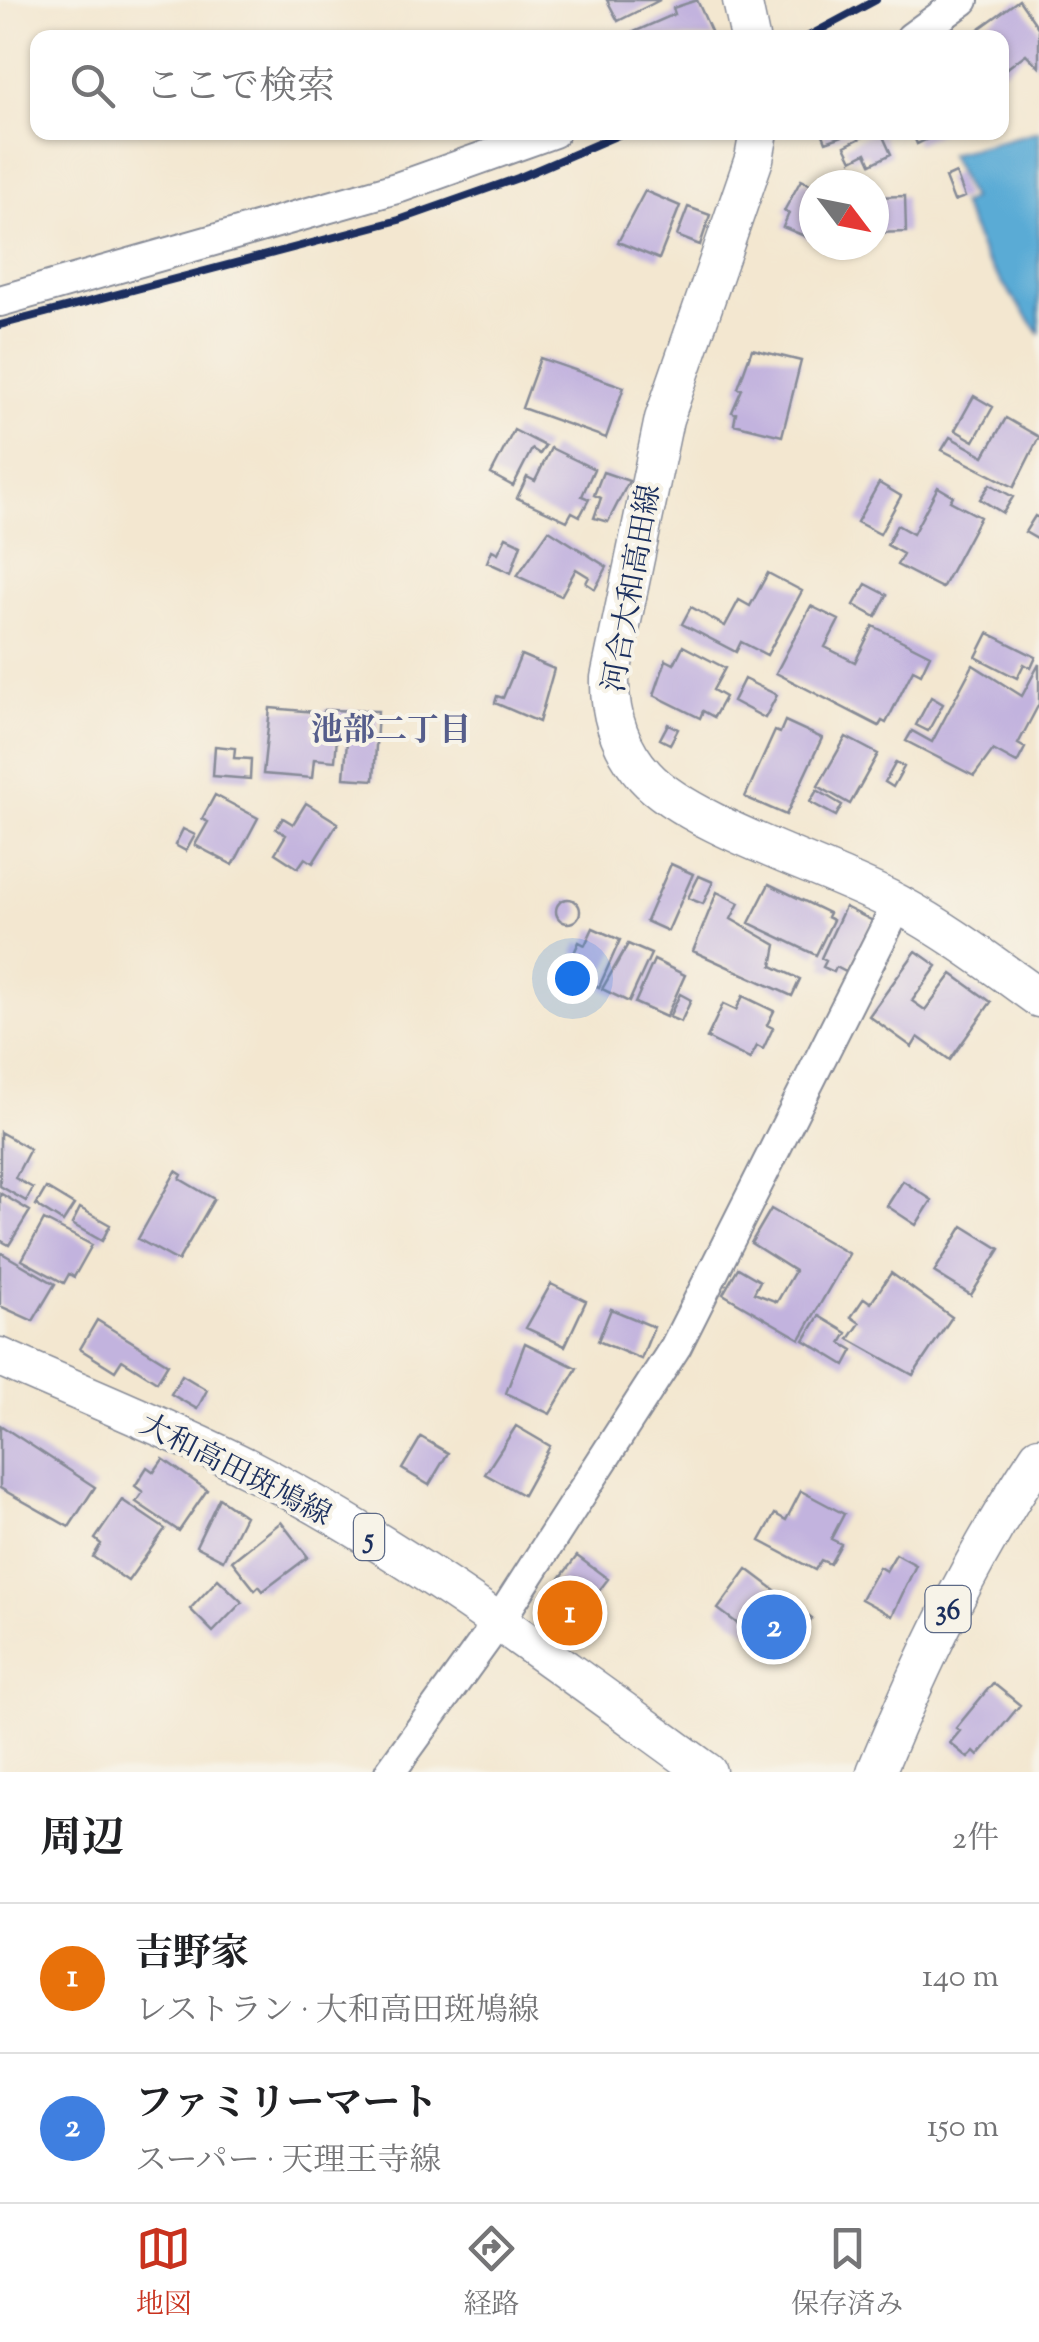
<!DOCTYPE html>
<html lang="ja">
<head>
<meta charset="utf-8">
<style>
	:root { --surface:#fff; --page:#f2f2f2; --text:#202124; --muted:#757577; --line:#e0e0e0; --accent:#c8321e }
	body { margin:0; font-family:"Sorts Mill Goudy","Noto Serif JP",serif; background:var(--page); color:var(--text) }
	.compass { position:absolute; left:799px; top:170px; width:90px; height:90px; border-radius:50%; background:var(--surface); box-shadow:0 2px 8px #0004; rotate:122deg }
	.you { position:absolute; left:572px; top:978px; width:35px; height:35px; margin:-25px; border:8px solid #fff; border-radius:50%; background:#1a73e8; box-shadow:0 0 0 15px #1a73e833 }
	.badge { display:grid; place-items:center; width:65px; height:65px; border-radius:50%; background:var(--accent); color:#fff; font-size:32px; font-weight:700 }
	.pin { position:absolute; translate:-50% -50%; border:5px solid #fff; box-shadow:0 2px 10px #0006 }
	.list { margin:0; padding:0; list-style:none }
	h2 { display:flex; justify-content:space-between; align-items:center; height:130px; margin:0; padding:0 40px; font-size:42px }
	h2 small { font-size:32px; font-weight:400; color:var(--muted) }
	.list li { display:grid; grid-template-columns:65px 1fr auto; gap:30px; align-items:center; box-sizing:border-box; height:150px; padding:0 40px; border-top:2px solid var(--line) }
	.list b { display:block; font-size:38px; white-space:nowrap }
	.list p { margin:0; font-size:32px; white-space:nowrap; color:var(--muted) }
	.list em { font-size:32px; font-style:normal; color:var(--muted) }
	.icon { flex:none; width:55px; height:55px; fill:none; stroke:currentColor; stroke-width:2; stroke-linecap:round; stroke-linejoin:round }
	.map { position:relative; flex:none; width:1039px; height:1772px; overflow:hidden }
	.search { position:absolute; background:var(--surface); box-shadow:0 2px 8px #0004; left:30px; right:30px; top:30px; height:110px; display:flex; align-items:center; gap:25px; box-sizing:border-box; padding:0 35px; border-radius:20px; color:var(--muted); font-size:38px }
	.sheet { height:430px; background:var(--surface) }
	nav { display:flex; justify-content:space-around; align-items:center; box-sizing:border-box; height:140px; border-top:2px solid var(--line); background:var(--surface); font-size:28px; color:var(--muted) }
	nav a { display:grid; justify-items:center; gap:5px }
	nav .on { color:var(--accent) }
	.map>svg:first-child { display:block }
	.water { fill:#5aabd5; stroke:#3a6d9a; stroke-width:2.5 }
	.building { fill:#c2b3de }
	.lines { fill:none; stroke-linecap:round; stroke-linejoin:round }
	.minor-casing { stroke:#878b97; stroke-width:34 }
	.major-casing { stroke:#878b97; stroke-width:41 }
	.minor { stroke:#fff; stroke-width:30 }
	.major { stroke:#fff; stroke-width:38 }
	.rail { stroke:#1b2f5e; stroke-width:8 }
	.labels { text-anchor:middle; stroke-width:8; stroke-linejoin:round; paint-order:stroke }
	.shield { fill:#f7f3e8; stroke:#5d6a87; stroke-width:2.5 }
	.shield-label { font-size:28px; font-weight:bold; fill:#1b2f5e }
	.street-label { font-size:30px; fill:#1b2f5e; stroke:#f7f3e8 }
	.neighbourhood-label { font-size:32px; font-weight:bold; fill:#555d8b; stroke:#f7f3e8 }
</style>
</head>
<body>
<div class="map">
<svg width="1039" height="1772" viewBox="0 0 1039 1772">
	<rect width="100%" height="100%" fill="#f7f3e8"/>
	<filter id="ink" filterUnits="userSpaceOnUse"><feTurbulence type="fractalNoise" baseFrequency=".01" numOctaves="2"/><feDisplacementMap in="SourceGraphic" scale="20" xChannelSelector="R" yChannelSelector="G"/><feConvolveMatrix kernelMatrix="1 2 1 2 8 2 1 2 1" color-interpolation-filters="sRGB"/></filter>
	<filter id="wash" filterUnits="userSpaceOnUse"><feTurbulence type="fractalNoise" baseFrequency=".0048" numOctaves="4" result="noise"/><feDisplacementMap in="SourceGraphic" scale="40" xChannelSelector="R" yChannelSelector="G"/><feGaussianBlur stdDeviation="2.25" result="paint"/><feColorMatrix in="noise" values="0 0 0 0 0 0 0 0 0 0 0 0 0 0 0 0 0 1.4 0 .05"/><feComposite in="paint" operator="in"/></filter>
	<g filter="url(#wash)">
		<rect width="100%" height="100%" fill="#f3e7d0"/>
		<path class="water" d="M1039,131v202l-54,-74 -24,-55 10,-5 -22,-45z"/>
		<g id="blocks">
			<path class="building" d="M607,0h53l-42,21z
				M697,0l17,38h-83l-2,-4 46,-20 -2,-6z
				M1019,0l20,29v38l-13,-13 -24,18v-34h-36z
				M822,132h29v1l-25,9z
				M873,132h8l10,22 -20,10 -5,-11 -14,7 -7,-14z
				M912,132h30l-25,12z
				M956,173l9,24 -11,4 -9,-23z
				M801,180l13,6v54l-31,-13 6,-14 -5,-2z
				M645,191l35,15 -21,53 -41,-17z
				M905,196l1,36 -32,1v-36z
				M688,207l22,8 -10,30 -23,-9z
				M752,349l49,12 -19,75 -48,-12 2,-11 -4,-1 10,-23 -4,-1z
				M540,358l84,29 -18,51 -84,-30z
				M974,396l19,11 -19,34 -19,-11z
				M1006,418l33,19 -25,50 -72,-37 8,-13 34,19z
				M514,430l31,16 -5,8 -8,-5 -19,37 -22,-12z
				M551,448l43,21 -12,27 7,3 -9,17 -8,-4 -5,9 -50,-23 10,-21 8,4z
				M603,472l26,9 -21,41 -14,-4 7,-20 -7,-3z
				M879,483l22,13 -21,38 -23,-12z
				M990,484l23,13 -10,16 -23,-14z
				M938,487l15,9 -3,5 30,16 -38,71 -45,-23 6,-11 -16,-9 10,-20 16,9z
				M1035,516l4,2v22l-14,-8z
				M549,530l58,37 -12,22 -9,-6 3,-6 -13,-8 -15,27 -44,-20z
				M506,537l15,7 -10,29 -24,-11 5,-12 6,3z
				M768,573l34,18 -35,64 -26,-13 -5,10 -54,-28 9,-17 34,19 14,-26 11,6z
				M866,584l21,11 -11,22 -22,-12z
				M811,606l28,14 -14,27 30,15 18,-36 57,29 -9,19 -8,-4 -27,53 -4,-2 -3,5 -103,-53z
				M988,633l48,24 -5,11 -7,-4 -7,14 -41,-21z
				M683,646l42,22 -12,22 12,7 -11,20 -11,-6 -3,7 -46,-23 12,-35 8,4z
				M521,655l33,14 -15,53 -44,-19 2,-7 6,2z
				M1039,664v40l-21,40 7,4 -8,15 -24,-13 -19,26 -68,-35 6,-10 20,11 41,-77 49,31z
				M744,679l33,16 -12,23 -32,-17z
				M931,697l12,7 -15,27 -12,-6z
				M270,708l45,4 -2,24 24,2 -2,23 -21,-2 -2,19 -49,-4z
				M324,710l54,1 -4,69 -30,-2 4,-49 -26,-2z
				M785,721l37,17 -36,77 -41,-18 30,-66 5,2z
				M668,724l10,5 -8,15 -10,-5z
				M846,737l32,17 -28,50 -32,-18z
				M215,746l20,2 -1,10 17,1 -1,20 -37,-3z
				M896,762l8,5 -11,20 -8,-5z
				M817,790l25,15 -6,11 -26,-14z
				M215,795l43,23 -25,47 -38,-20 13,-23 -6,-3z
				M306,803l32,20 -25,40 -8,-5 -7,10 -23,-15 11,-18 -10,-6 7,-11 10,6z
				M183,829l12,6 -9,16 -11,-6z
				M671,864l22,10 -25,57 -22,-10z
				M699,876l14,6 -10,22 -15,-6z
				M769,884l60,29 -2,4 6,3 -17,35 -67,-32z
				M717,892l22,11 -8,16 45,26 -4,21 28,13 -8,17 -99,-45z
				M556 911a12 12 0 1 1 24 0a12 12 0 1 1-24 0Z
				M845,907l28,14 -27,51 -10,-5 -2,5 -11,-5 3,-6 -5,-3z
				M593,928l27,12 -21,47 -27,-12 8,-19 -6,-3 5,-11 6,3z
				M628,944l23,10 -22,48 -27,-13z
				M916,951l21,15 -25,35 13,9 27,-36 39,28 -41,58 -32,-23 -6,10 -43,-31z
				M654,960l31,15 -19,42 -31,-14z
				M680,994l11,6 -10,22 -12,-5z
				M743,996l31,15 -7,14 6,3 -10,21 -6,-3 -7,13 -43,-21 16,-34 13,6z
				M0,1132l30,17 -15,29 18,10 -7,13 -26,-15z
				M176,1171l6,4 -2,4 34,20 -36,62 -40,-22z
				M903,1181l29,19 -16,25 -29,-19z
				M46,1188l28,17 -11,17 -27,-17z
				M0,1193l30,18 -21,34 -9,-5z
				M80,1208l30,17 -8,16 -30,-17z
				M771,1209l78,45 -49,85 -77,-45 15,-26 22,13 -6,12 23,9 18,-31 -44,-28z
				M44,1220l48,25 -18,32 -5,-3 -5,9 -42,-23z
				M963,1226l37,23 -29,46 -37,-23z
				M0,1252l55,32 -22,37 -33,-15z
				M891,1273l61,44 -39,58 -64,-36 11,-16 -9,-6 13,-19 7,5z
				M551,1284l35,17 -21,45 -39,-18z
				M611,1309l43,18 -13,32 -43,-18z
				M819,1316l28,17 -6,10 12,7 -8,15 -41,-25z
				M97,1320l71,44 -11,18 -35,-22 -7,11 -35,-22z
				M525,1343l52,25 -27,46 -44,-21z
				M182,1375l25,15 -10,19 -26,-15z
				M0,1425l95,62 -26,40 -69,-39z
				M516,1426l34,20 -27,49 -38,-21z
				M421,1437l27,16 -19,32 -27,-16z
				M163,1459l44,31 -28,41 -43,-29 7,-10 -8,-6 12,-19 7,5z
				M801,1491l43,23 -13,25 10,5 -11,20 -9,-4 -6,10 -55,-29 15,-27 11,6z
				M219,1498l26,18 -22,44 -27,-14z
				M122,1500l43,29 -37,52 -35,-24 8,-13 -6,-5z
				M281,1522l27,35 -45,34 -4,-5 -4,4 -23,-29z
				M896,1554l20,11 -24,51 -31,-17 18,-32 7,4z
				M577,1556l31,23 -36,47 -31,-23z
				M747,1569l65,49 -30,39 -64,-48z
				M218,1579l24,23 -29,30 -23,-23z
				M993,1683l27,22 -42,51 -4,-4 -6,6 -18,-15 10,-12 -4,-3z"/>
		</g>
	</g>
	<g filter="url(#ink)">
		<use href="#blocks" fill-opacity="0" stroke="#878b97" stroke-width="2.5"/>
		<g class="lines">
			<g class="minor-casing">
				<path id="minor" d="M911,38l52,-38
					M0,301l400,-114 154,-55
					M390,1772l109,-151 177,-275 222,-442"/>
			</g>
			<g class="major-casing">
				<path id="major" d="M742,0l8,38
					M759,132l-5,27 -90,260 -54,259c-1,38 10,70 35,98 45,50 189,93 253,128 50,27 95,61 141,94
					M0,1357c83,37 169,71 250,112 163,84 309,196 457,303
					M876,1772c46,-111 96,-216 163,-316"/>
			</g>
			<use href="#minor" class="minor"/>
			<use href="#major" class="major"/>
			<path class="rail" d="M805,38l71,-38
				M0,325l399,-105 119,-42 107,-46"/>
		</g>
	</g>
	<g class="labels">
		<g class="shield">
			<rect x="354" y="1514" width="30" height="46" rx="8"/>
			<rect x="925.5" y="1586" width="45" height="46" rx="8"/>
		</g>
		<g class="shield-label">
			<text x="369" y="1547">5</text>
			<text x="948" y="1619">36</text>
		</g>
		<g class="street-label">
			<text transform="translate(631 588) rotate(-80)" y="10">河合大和高田線</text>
			<text transform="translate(236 1469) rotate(27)" y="10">大和高田斑鳩線</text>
		</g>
		<g class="neighbourhood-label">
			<text x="391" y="740">池部二丁目</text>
		</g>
	</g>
</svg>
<svg class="compass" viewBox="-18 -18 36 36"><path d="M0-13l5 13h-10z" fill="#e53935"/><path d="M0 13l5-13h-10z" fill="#757577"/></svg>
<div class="you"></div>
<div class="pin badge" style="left:570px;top:1613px;background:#e8710a">1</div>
<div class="pin badge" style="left:774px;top:1627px;background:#3f7fe0">2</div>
<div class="search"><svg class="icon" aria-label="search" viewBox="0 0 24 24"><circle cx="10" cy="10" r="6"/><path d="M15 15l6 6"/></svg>ここで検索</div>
</div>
<section class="sheet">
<h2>周辺<small>2件</small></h2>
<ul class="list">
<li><span class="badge" style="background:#e8710a">1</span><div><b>吉野家</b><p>レストラン · 大和高田斑鳩線</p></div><em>140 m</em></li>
<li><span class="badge" style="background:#3f7fe0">2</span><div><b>ファミリーマート</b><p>スーパー · 天理王寺線</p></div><em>150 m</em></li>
</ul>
</section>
<nav>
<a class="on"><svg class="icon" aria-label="map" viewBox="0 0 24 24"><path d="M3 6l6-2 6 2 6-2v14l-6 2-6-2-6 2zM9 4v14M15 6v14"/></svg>地図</a>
<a><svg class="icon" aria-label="directions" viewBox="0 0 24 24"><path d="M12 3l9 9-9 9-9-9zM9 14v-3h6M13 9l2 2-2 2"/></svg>経路</a>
<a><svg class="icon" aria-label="saved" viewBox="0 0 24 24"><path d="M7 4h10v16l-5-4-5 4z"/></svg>保存済み</a>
</nav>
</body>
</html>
